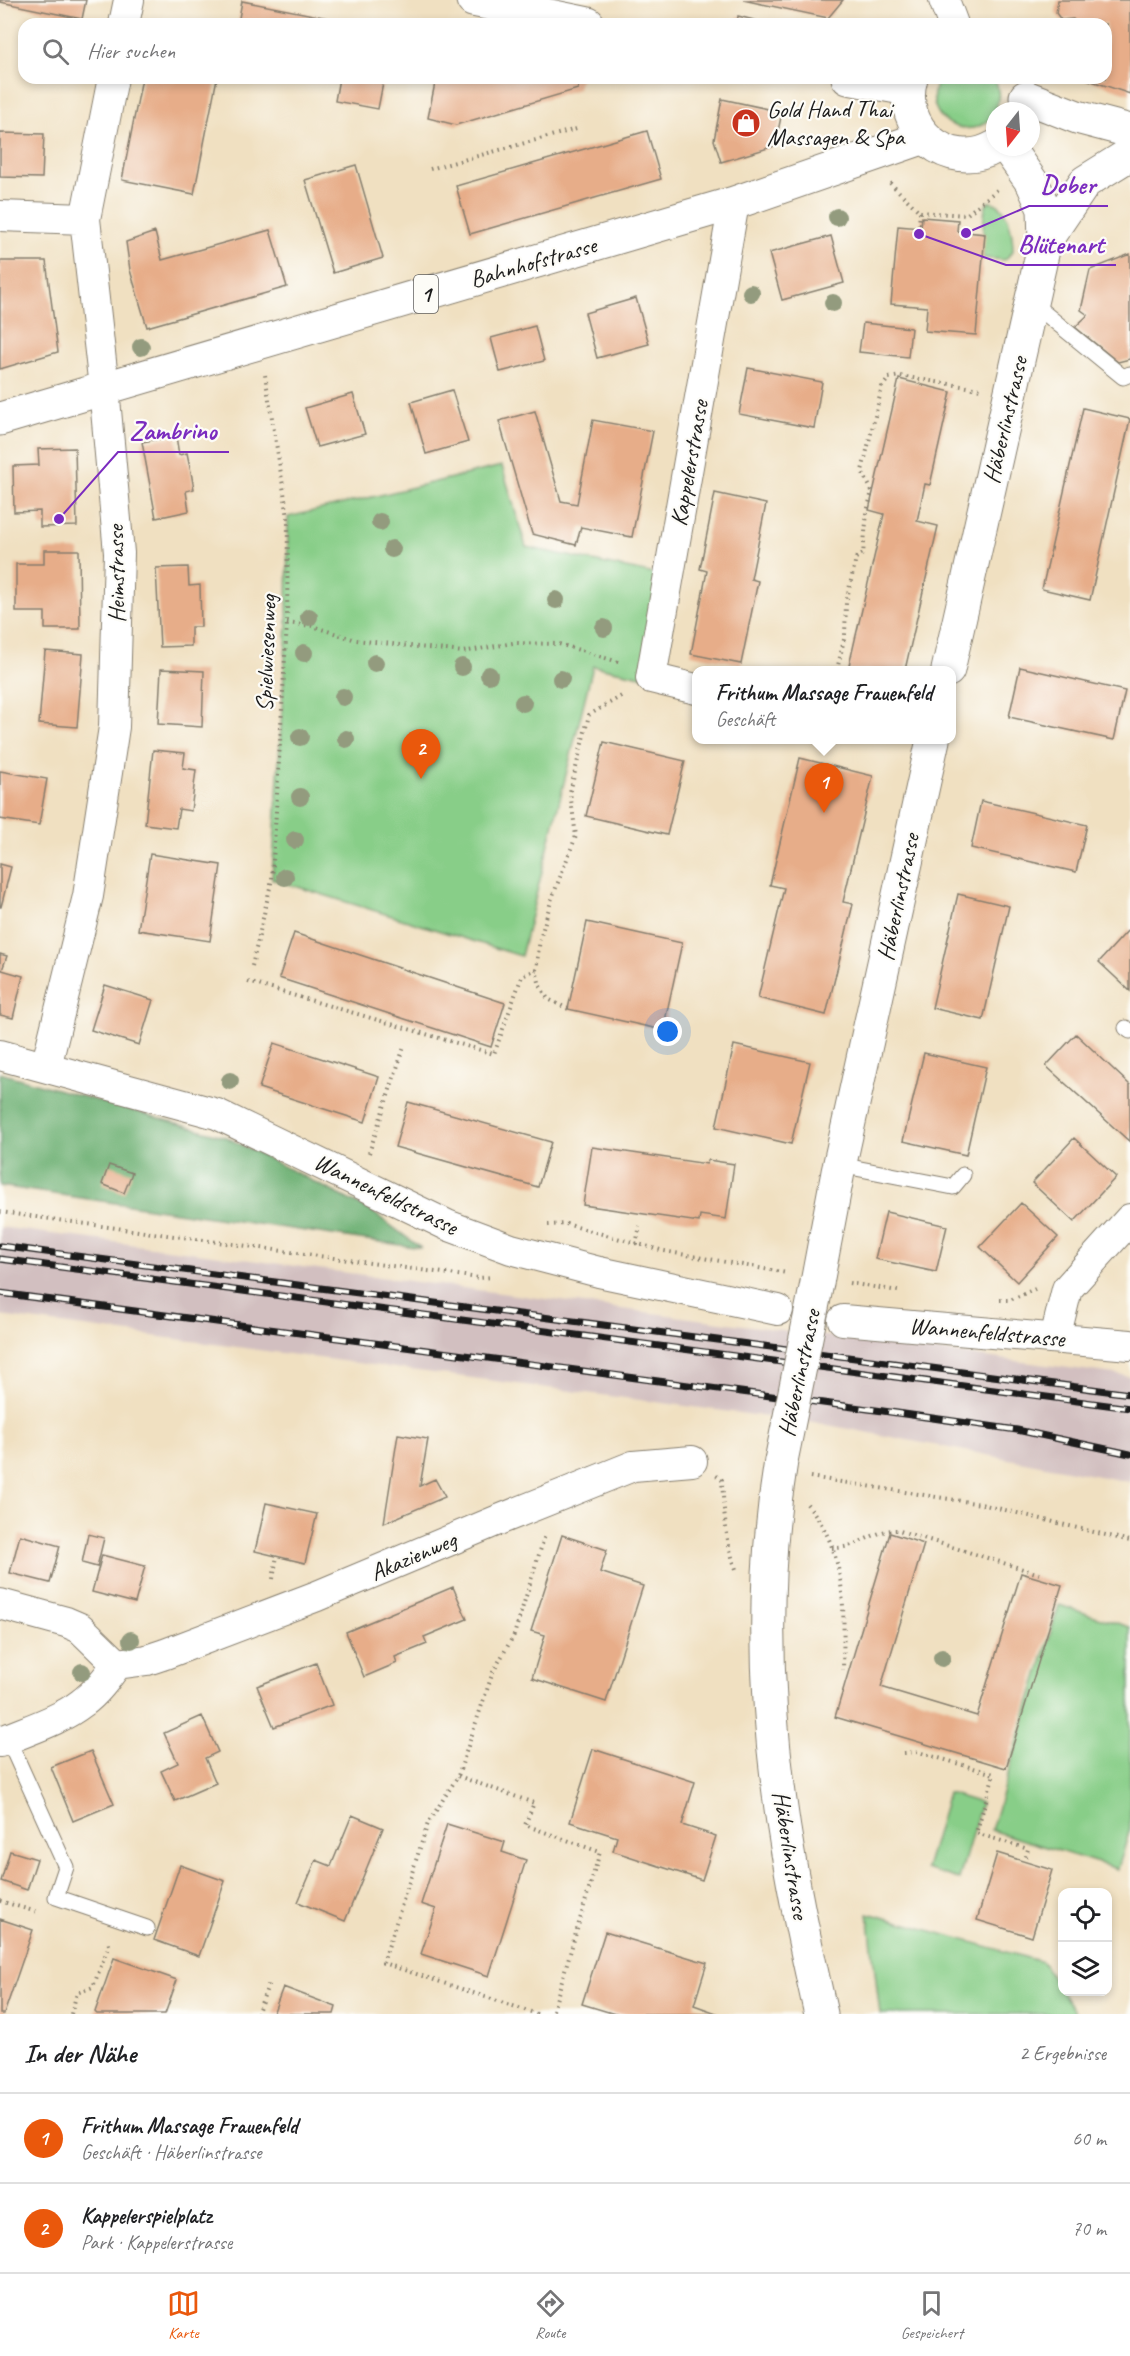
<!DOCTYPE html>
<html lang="de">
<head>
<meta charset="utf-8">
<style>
	:root { --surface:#fff; --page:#f2f2f2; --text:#202124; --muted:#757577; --line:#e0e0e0; --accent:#ea580c }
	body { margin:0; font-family:Caveat,sans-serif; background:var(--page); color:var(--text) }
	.controls { position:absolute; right:18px; bottom:18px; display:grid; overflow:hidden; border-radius:12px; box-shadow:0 3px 9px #0003 }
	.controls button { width:54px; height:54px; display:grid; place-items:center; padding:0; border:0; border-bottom:2px solid var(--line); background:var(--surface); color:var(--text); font:30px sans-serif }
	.compass { position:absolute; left:986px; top:102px; width:54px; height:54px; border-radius:50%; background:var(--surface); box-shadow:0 3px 9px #0003; rotate:197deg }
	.you { position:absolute; left:668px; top:1032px; width:21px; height:21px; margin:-15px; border:4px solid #fff; border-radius:50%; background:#1a73e8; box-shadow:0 0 0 9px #1a73e833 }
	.badge { display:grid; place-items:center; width:39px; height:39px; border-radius:50%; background:var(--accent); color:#fff; font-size:20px; font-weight:700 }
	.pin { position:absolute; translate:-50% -50px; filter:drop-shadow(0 2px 3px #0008) }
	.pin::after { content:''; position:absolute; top:32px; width:21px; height:18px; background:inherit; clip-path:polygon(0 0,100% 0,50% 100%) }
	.popup { position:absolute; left:692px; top:666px; width:264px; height:78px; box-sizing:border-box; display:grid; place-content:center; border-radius:12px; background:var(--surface); filter:drop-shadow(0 2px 4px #0005); font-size:20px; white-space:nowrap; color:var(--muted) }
	.popup b { font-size:22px; color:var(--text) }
	.popup::after { content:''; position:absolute; left:50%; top:100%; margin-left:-12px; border:12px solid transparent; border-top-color:var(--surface) }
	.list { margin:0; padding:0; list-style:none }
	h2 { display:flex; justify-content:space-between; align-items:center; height:78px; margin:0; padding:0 24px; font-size:26px }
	h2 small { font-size:20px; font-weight:400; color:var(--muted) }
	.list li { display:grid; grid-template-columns:39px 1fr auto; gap:18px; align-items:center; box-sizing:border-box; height:90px; padding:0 24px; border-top:2px solid var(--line) }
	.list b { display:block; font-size:22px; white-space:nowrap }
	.list p { margin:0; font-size:20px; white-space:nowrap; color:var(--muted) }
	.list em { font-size:20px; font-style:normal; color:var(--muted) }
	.icon { flex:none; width:33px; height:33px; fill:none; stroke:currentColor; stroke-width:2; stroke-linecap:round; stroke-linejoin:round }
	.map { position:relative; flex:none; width:1130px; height:2014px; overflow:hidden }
	.search { position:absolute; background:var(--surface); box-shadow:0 3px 9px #0003; left:18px; right:18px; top:18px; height:66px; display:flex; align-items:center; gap:15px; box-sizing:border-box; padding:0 21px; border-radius:18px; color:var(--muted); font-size:22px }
	.sheet { height:258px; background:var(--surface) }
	nav { display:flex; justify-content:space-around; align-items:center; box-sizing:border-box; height:84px; border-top:2px solid var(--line); background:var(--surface); font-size:16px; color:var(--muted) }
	nav a { display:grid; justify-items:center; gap:3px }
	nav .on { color:var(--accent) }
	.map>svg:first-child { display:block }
	.industrial { fill:#d2bfc0 }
	.green { fill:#88ce88; stroke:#527552; stroke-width:1.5 }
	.forest { fill:#6eb174; stroke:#456648; stroke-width:1.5 }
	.building { fill:#e7ad89 }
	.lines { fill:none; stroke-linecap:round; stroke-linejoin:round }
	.service-casing { stroke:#867e6e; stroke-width:17 }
	.minor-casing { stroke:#867e6e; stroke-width:32 }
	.tertiary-casing { stroke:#867e6e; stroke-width:35 }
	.secondary-casing { stroke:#867e6e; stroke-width:35 }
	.primary-casing { stroke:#867e6e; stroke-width:35 }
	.path { stroke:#867e6e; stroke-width:4; stroke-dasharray:1.5 4.5; stroke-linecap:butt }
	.service { stroke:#fff; stroke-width:15 }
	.minor { stroke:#fff; stroke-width:30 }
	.tertiary { stroke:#fff; stroke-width:33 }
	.secondary { stroke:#fff; stroke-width:33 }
	.primary { stroke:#fff; stroke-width:33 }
	.rail-casing { stroke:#1c1c1c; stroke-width:7 }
	.rail { stroke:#fdfcf7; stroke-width:4.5; stroke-dasharray:14; stroke-linecap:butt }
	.tertiary-bridge-casing { stroke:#867e6e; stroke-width:35; stroke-linecap:butt }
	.tertiary-bridge { stroke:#fff; stroke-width:33 }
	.tree { fill:#939b7e }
	.labels { text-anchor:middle; stroke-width:4.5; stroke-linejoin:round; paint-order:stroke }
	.shield { fill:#fdfcf7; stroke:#605f5e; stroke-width:1.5 }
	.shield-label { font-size:22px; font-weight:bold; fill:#1c1c1c }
	.poi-label { font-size:24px; fill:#1c1c1c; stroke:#fdfcf7; text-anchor:start }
	.street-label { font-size:24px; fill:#1c1c1c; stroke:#fdfcf7 }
	.leader { fill:none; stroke:#7b2cbf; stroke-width:2 }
	.callout-dot { fill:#7b2cbf; stroke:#fdfcf7; stroke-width:2 }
	.callout-label { font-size:26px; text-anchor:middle; font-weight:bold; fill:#7b2cbf; stroke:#fdfcf7; stroke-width:4.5; stroke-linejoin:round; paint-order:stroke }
</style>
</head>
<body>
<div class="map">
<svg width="1130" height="2014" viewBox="0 0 1130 2014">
	<rect width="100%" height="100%" fill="#fdfcf7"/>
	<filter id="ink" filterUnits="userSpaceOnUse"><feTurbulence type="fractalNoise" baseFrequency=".0167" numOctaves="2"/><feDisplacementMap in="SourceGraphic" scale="12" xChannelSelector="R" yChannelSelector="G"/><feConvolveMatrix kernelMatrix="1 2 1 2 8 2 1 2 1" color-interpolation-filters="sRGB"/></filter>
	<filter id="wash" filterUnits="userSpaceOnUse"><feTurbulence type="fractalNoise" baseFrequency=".008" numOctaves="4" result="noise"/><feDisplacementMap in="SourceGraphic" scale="24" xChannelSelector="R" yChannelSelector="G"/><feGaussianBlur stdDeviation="1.35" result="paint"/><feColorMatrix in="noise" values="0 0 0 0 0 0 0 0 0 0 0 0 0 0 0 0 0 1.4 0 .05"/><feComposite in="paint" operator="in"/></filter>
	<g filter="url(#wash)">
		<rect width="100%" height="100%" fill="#f0e0c1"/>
		<path class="industrial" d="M0,1227l1130,149v106l-308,-58 -822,-108z"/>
		<path class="green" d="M939,78h55c4,8 6,18 3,27 -13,45 -83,19 -58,-27z
			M988,202c21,-1 25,34 25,49l-8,9 -22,-2c1,-14 -2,-47 5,-56z
			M502,466l24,81 143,30 -18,101 -58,-12 -72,290 -249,-77 15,-256 1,-106z
			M1059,1605l71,22v202l-12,40 -127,-39z
			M948,1793l33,10 -22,76 -33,-10z
			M868,1913l174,49 34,52h-196z"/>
		<path class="forest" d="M0,1073l226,64 145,74 50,37 -421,-62z"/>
		<g id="blocks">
			<path class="building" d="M0,0h86l-4,19 -82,-17z
				M743,0h100l-15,18z
				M1058,0h72v94l-47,-16h23v-54h-28l-5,-5 -12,1 -5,-7z
				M242,1l112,22v1h-116z
				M738,16l20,5 -1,3h-20z
				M142,78h75l-23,116 -72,-14z
				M339,78h45l-6,31 -43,-8z
				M436,78h144l-2,11 -122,36 -28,-7z
				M722,99l60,13 -7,34 -54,16 -7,-22z
				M647,131l14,48 -191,55 -14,-48z
				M0,133l44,1 -2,44 -42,-1z
				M356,165l27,93 -50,15 -28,-93z
				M922,217l36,3 -1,11 28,3 -9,101 -51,-4 2,-24 -36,-3 7,-78 23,2z
				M270,230l17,57 -140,40 -17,-57 -4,-28 29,-10 7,28z
				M831,236l13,47 -62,17 -13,-47z
				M1130,254v105l-12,3 -43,-35 13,-12 -7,-5 9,-40z
				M0,261h46l12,91 -58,17z
				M636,298l13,46 -52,14 -12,-45z
				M863,323l48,5 -3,29 -49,-5z
				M535,326l9,35 -44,11 -9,-34z
				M748,368l74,14 -8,46 -75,-14z
				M899,379l52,13 -21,93 -5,-1 -8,37 21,5 -33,144h-57l36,-156 -15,-4z
				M452,390l16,52 -42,12 -15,-52z
				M353,394l12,40 -48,13 -12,-39z
				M1083,408l47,11 -40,181 -48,-11z
				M535,411l26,90 16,3 16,-84 60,11 -21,106 -51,-10 -5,18 -44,-11 -33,-113z
				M176,436l3,19 8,-2 4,19 3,17 -8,2 3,20 -33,7 -14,-76z
				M75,448l2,78 -37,1v-16l-26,1 -1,-46 26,-1 -1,-16z
				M715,493l51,11 -15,75 7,2 -17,83 -50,-10 16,-83 -7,-2z
				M44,550h35l1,79h-35v-17h-29v-48h28z
				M188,567l1,19 11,-1 1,42h-10v19l-31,1 -4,-79z
				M45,651l38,3 -6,73 -38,-3z
				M1020,667l105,24 -11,49 -105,-23z
				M161,669l43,2 -2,56 -44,-3z
				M604,742l81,19 -18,74 -81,-19z
				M153,750l32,3 -2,15 13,2 -5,41 -12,-2 -3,19 -31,-4z
				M800,758l73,18 -30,126 10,2 -27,111 -68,-17 26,-110 -14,-3z
				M0,771l47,8 -8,46 -39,-6z
				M981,801l106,24 -11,47 -105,-24z
				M150,854l71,11 -11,76 -72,-11z
				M0,864l11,3 -10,40h-1z
				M958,894l51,12 -26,114 -51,-12z
				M587,922l95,21 -19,87 -95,-21z
				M1130,928v63l-31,-29z
				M294,933l211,70 -14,44 -212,-69z
				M0,954l7,2 -5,14 21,6 -10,42 -13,-3z
				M105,985l48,15 -14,45 -48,-15z
				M1076,1034l54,51v57l-84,-76z
				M274,1043l105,34 -14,45 -106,-34z
				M734,1045l76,17 -19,82 -75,-17z
				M924,1053l62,14 -20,88 -63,-14z
				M408,1102l143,40 -13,45 -143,-40z
				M1074,1138l42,39 -42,45 -42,-39z
				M592,1147l115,17 1,-4 26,4 -8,55 -26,-4 -1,7 -116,-17z
				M109,1165l23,8 -8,20 -22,-9z
				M1021,1203l37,34 -41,45 -37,-35z
				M886,1212l61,14 -11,46 -61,-13z
				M398,1434l30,5 -8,47 15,-7 10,18 -61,26z
				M266,1503l51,11 -12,49 -50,-12z
				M890,1533l34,11 -43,143 96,29 44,-143 41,12 -56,183 -171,-51z
				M88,1534l16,4 -7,29 -15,-4z
				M20,1535l40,11 -10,37 -40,-10z
				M562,1535l45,15 -7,22 43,14 -37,116 -74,-24 13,-43 -14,-4z
				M102,1555l43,11 -10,37 -43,-11z
				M453,1587l14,32 -43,18 3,7 -32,13 2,6 -33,14 -18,-45z
				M316,1663l16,42 -58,22 -17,-41z
				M202,1716l16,36 -13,6 11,25 -41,18 -14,-30 17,-8 -14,-30z
				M593,1749l102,33 -13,43 34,11 -14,44 -89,-29 4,-14 -47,-15z
				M91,1751l23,53 -41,17 -22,-54z
				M352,1815l31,13 -38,93 -47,-19 18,-42 15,6z
				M447,1824l58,18 -3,10 24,8 -37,116 -68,-22 15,-45 -15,-5z
				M10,1851l27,8 -10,31 -26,-9z
				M997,1853l55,17 -20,67 -55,-17z
				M180,1865l45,16 -26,75 -45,-16z
				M0,1919l33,11 -29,84h-4z
				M605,1932l102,31 -13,42 25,9h-104l-33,-10z
				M114,1958l63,22 -12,34h-68l-2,-2z
				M283,1987l53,20 -2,7h-61z"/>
		</g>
	</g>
	<g filter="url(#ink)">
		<use href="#blocks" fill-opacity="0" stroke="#867e6e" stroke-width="1.5"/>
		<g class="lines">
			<g class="service-casing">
				<path id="service" d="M1031,302l92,75 7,-3
					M1126,1028l4,3
					M840,1165l113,22 10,-12
					M8,1739l58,128 -10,30 91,31"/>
			</g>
			<g class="minor-casing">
				<path id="minor" d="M944,0l9,24
					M124,24l5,-24
					M0,216l85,3
					M696,689l-45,-11 83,-475
					M0,1055l217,59 230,111 64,24 88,23 179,38
					M46,1067l42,-171 26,-169 5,-174 -15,-165 -19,-169 28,-141
					M843,1320l287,25
					M1055,1338l12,-49 63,-70
					M0,1604l66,18 14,6 37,36
					M0,1742c27,-12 59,-21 82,-39 14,-10 25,-25 35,-39l30,-4 18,-6 152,-58 179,-75 137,-55 59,-5"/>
			</g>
			<g class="tertiary-casing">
				<path id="tertiary" d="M1045,241l40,-59 45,-28
					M948,670l97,-429 -1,-32 -11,-25 -26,-37
					M817,1283l21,-111 95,-432
					M781,1461c-23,138 -14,283 12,420 8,44 18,89 28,133"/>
			</g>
			<g class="secondary-casing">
				<path id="secondary" d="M473,0l115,24
					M848,78l60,11"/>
			</g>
			<g class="primary-casing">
				<path id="primary" d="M911,78c-15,50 38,96 84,69
					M1026,97l51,20 53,14
					M0,419l734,-216 191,-66"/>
			</g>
			<path class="path" d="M430,169l150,-41
				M890,183l30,29 46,3 31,-25
				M920,212l-1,12h3
				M287,623l25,3 44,14 107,12 50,-9 46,1 63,19
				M837,670l8,-35 1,-32 10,-45 7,-4 4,-42 5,-21 -10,-20 20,-84 7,-9 11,-2 80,13
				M252,966l20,-87 15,-256 1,-106 -23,-142
				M248,982l246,72 28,-78 14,-6
				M568,1009l-20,-10 -8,-13 -4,-16 4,-31 12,-41 24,-62 -6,-44 19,-77 36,-21
				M369,1153l35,-106
				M0,1212l479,66 14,-1
				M548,1225l18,-1 98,27 123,22
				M636,1244l4,-18
				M849,1283l49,8
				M1000,1300h10l25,-11
				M716,1476l6,4c2,31 3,60 14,89
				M810,1477l171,27 149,37
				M807,1504c41,48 37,107 36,166
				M832,1548c27,1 42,-19 65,-18l142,44
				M273,1579l4,-23
				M904,1753l14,-1 76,22 -18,59 52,16 -3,10
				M458,1776l76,27 -9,22 75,27 -48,162
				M0,1901l37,11
				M71,2014l6,-21 16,-6 16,-42 -1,-5
				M257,2014l12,-31
				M537,2014l-154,-51 45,-140 30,-47 35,-104 21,-37 31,-100"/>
			<use href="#service" class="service"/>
			<use href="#minor" class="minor"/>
			<use href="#tertiary" class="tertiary"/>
			<use href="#secondary" class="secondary"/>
			<use href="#primary" class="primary"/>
			<g class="rail-casing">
				<path id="rail" d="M0,1246l1130,148
					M0,1259l1130,149
					M0,1293l883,118 134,19 113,24"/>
			</g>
			<use href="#rail" class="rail"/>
			<g class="tertiary-bridge-casing">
				<path id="tertiary-bridge" d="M781,1461l36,-178"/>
			</g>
			<use href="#tertiary-bridge" class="tertiary-bridge"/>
		</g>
		<g class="tree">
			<circle cx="837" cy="217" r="9"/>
			<circle cx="751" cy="293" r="9"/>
			<circle cx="833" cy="303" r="9"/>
			<circle cx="141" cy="347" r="9"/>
			<circle cx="380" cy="522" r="9"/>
			<circle cx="392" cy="549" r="9"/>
			<circle cx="556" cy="600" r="9"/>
			<circle cx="309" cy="617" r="9"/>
			<circle cx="604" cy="628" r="9"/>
			<circle cx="304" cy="653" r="9"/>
			<circle cx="375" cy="663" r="9"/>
			<circle cx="462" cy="667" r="9"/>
			<circle cx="489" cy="675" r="9"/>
			<circle cx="561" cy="679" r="9"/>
			<circle cx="343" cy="697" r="9"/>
			<circle cx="523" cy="703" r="9"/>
			<circle cx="300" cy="737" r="9"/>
			<circle cx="346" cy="739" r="9"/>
			<circle cx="300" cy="797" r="9"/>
			<circle cx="295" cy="840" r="9"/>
			<circle cx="285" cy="877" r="9"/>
			<circle cx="230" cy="1081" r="9"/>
			<circle cx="131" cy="1640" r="9"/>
			<circle cx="942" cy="1658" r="9"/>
			<circle cx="82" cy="1672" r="9"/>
		</g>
	</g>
	<defs>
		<g id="shop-disc" transform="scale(1.5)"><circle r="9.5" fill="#c8321e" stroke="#fdfcf7"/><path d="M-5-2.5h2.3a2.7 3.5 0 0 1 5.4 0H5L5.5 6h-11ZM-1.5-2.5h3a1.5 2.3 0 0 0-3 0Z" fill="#fff"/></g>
	</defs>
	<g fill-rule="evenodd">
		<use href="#shop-disc" x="746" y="123"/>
	</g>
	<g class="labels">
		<rect class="shield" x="414" y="275" width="24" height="38" rx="4.5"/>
		<g class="shield-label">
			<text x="426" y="302">1</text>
		</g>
		<g class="poi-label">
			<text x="767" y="117">Gold Hand Thai<tspan x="767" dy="28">Massagen &amp; Spa</tspan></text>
		</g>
		<g class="street-label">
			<text transform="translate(533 262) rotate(-16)" y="8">Bahnhofstrasse</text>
			<text transform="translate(1005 420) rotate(-77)" y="8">Häberlinstrasse</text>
			<text transform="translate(689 463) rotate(-80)" y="8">Kappelerstrasse</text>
			<text transform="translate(116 574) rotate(-91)" y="8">Heimstrasse</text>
			<text transform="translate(266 653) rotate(-88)" y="8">Spielwiesenweg</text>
			<text transform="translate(898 897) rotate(-78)" y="8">Häberlinstrasse</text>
			<text transform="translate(386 1194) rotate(26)" y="8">Wannenfeldstrasse</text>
			<text transform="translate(987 1332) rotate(5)" y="8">Wannenfeldstrasse</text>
			<text transform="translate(799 1373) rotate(-78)" y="8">Häberlinstrasse</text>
			<text transform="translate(413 1556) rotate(-23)" y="8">Akazienweg</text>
			<text transform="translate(791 1855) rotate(81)" y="8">Häberlinstrasse</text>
		</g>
	</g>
	<path class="leader" d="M966 233L1029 206H1108M919 234L1006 265H1116M59 519L118 452H229"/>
	<g class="callout-dot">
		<circle cx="966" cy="233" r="6"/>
		<circle cx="919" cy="234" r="6"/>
		<circle cx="59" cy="519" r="6"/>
	</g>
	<g class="callout-label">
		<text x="1068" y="193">Dober</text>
		<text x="1061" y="253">Blütenart</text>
		<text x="173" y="439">Zambrino</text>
	</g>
</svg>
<div class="controls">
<button><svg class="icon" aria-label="locate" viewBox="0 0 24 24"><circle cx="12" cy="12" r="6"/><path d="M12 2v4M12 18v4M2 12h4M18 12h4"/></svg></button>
<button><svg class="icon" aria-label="layers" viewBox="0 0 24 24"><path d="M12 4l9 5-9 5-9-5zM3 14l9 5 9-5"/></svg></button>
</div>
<svg class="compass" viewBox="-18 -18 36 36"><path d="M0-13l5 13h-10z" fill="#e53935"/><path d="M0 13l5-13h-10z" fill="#757577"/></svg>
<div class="you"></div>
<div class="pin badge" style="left:824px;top:813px">1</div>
<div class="popup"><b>Frithum Massage Frauenfeld</b>Geschäft</div>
<div class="pin badge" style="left:421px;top:779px">2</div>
<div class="search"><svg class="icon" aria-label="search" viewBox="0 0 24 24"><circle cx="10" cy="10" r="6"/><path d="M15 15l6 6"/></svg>Hier suchen</div>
</div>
<section class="sheet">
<h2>In der Nähe<small>2 Ergebnisse</small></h2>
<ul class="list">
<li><span class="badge">1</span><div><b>Frithum Massage Frauenfeld</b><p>Geschäft · Häberlinstrasse</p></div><em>60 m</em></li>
<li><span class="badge">2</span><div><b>Kappelerspielplatz</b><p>Park · Kappelerstrasse</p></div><em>70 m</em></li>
</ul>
</section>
<nav>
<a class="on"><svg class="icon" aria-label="map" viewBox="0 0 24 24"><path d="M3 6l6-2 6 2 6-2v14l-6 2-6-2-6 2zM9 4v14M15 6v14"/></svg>Karte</a>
<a><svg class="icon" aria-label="directions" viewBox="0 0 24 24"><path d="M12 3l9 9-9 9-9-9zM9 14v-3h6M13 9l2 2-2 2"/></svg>Route</a>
<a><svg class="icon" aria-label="saved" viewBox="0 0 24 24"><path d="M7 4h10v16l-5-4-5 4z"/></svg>Gespeichert</a>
</nav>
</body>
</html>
